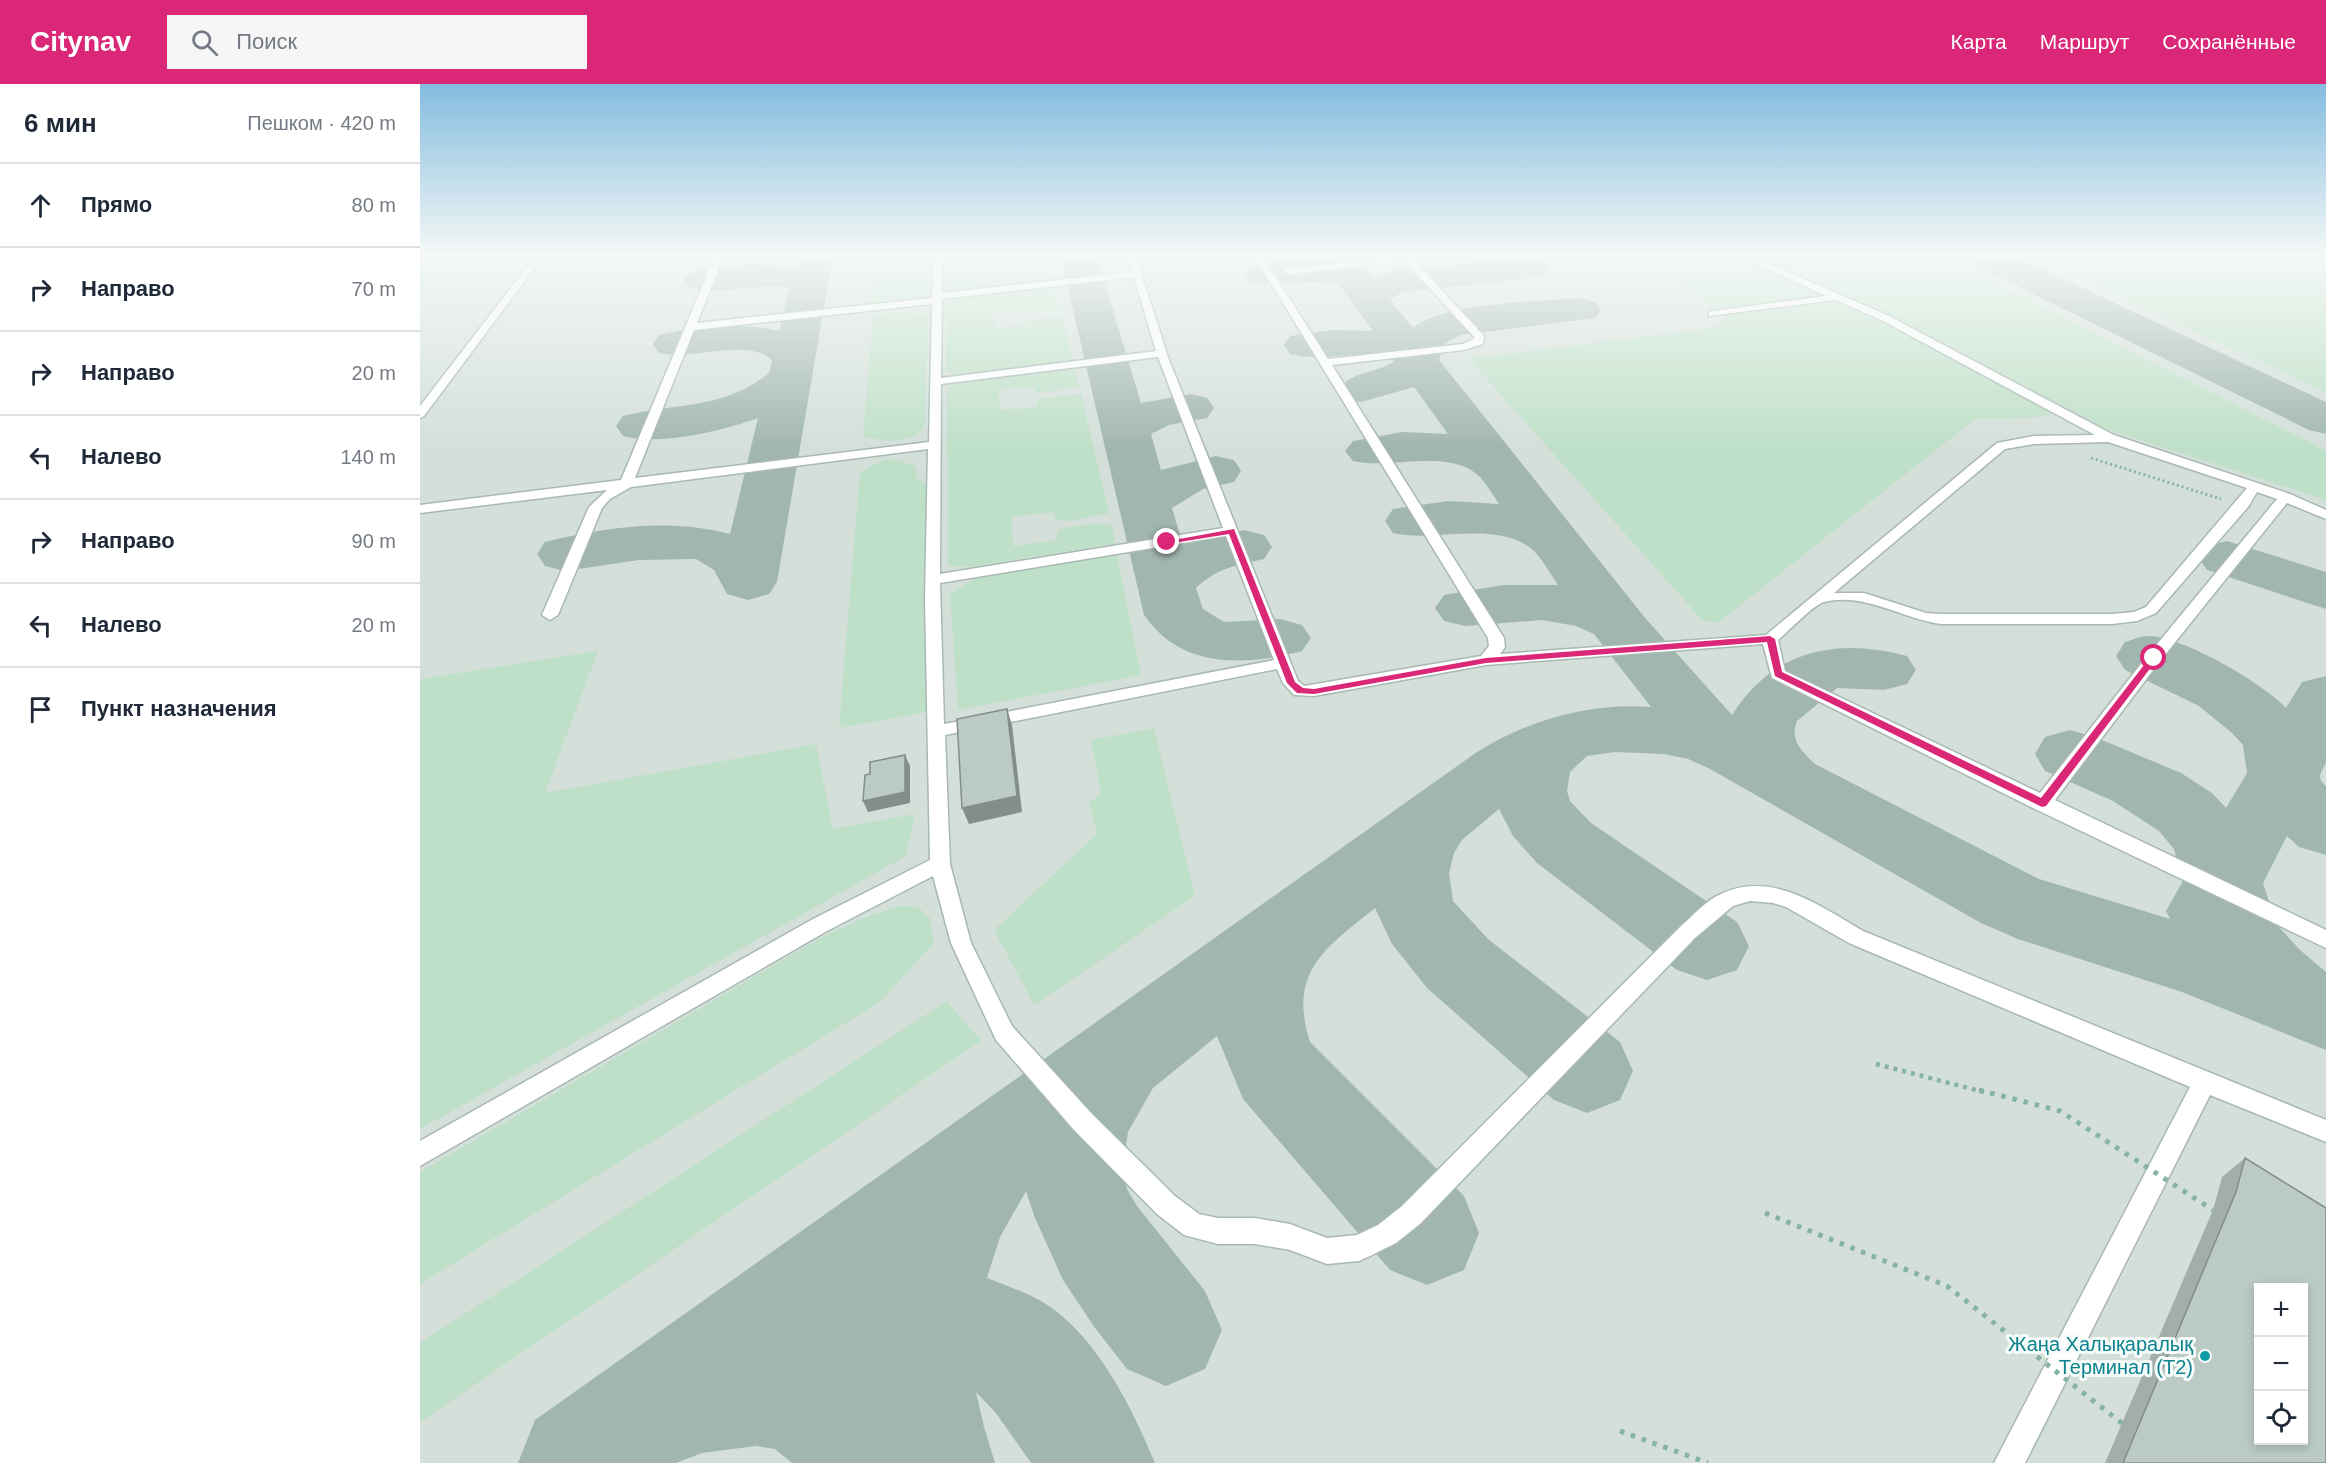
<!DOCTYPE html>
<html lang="ru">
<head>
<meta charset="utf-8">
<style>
	:root { --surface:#fff; --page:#f6f6f7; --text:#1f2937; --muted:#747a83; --line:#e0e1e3; --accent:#db2777 }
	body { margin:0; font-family:Arial,sans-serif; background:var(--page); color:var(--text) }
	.controls { position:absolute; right:18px; bottom:18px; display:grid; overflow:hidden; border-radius:0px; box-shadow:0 3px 9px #0003 }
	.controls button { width:54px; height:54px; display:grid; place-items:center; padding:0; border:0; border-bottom:2px solid var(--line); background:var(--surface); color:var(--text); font:30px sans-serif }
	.stop { position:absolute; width:18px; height:18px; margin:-14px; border:4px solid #db2777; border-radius:50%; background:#fff }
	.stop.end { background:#db2777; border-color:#fff; box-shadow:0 2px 6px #0008 }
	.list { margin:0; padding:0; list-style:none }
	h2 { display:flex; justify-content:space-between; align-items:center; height:78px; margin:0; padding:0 24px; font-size:26px }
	h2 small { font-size:20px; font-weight:400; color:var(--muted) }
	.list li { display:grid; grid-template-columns:39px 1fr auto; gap:18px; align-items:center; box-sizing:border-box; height:84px; padding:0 24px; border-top:2px solid var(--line) }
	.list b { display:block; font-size:22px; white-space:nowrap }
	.list em { font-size:20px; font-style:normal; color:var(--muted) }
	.icon { flex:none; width:33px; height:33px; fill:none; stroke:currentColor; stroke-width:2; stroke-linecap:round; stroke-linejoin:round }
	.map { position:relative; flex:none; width:1906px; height:1379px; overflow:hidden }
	header { display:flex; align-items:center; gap:36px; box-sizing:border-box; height:84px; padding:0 30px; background:var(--accent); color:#fff }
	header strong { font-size:28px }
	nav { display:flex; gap:33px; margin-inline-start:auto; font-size:21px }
	.search { width:420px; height:54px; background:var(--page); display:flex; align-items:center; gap:15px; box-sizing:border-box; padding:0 21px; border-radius:0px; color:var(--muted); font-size:22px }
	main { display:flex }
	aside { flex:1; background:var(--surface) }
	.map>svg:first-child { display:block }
	.built { fill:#d4dfda; fill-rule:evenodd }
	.green { fill:#bfe0c8 }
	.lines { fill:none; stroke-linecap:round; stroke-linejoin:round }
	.taxiway { fill:#a2b6b0; fill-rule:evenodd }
	.minor-casing { stroke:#a8b8b2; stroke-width:3 }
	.path-far1 { stroke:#86b3a5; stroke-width:3; stroke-dasharray:2 3; stroke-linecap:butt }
	.path { stroke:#86b3a5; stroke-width:5; stroke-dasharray:4.5 7; stroke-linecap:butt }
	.minor { fill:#fff; fill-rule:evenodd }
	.path-bridge-far1 { stroke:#86b3a5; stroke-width:4.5; stroke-dasharray:4 5; stroke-linecap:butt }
	.path-bridge { stroke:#86b3a5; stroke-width:5; stroke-dasharray:4.5 7; stroke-linecap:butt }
	.wall { fill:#a1aea9 }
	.shaded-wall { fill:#838d89 }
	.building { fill:#bbcac4; stroke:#838d89; stroke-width:1.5; fill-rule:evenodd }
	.route { fill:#db2777 }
	.culture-dot { fill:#0f9aa8; stroke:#f7fbf9; stroke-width:2 }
	.labels { text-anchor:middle; stroke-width:6; stroke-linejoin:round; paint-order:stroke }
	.near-culture-label { font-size:20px; fill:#0d838f; stroke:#f7fbf9; text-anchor:end }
</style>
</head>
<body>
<header>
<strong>Citynav</strong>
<div class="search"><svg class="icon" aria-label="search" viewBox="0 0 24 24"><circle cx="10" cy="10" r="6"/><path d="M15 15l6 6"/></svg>Поиск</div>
<nav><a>Карта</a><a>Маршрут</a><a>Сохранённые</a></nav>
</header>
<main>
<aside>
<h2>6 мин<small>Пешком · 420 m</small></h2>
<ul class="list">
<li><svg class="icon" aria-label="ahead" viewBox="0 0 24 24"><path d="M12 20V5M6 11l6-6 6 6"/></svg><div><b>Прямо</b></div><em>80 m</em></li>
<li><svg class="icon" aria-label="right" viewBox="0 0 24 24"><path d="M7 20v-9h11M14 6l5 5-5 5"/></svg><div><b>Направо</b></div><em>70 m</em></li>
<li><svg class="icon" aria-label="right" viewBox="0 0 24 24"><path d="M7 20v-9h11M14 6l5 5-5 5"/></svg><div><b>Направо</b></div><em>20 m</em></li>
<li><svg class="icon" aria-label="left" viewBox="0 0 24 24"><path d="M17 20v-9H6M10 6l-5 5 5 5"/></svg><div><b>Налево</b></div><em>140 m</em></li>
<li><svg class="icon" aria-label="right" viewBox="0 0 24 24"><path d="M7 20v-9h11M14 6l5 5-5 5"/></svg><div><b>Направо</b></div><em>90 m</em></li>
<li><svg class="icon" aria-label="left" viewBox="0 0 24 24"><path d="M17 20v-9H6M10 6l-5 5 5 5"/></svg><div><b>Налево</b></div><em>20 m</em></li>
<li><svg class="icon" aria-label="arrive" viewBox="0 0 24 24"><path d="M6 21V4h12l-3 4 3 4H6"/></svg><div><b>Пункт назначения</b></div></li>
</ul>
</aside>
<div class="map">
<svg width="1906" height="1379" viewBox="0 0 1906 1379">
	<rect width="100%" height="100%" fill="#e6efeb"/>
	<path class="built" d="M0,170h1906v1209h-1906zM1838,1204h46v152h-46z"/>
	<path class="green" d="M0,170h35l-35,37z
		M458,170h51l-1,40 -5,3 -52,6z
		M526,170h104l1,3 -66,3 3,12 28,-3 1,-5 35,-3 3,18 -97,12 -12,-1z
		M1216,170h99l86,39v2l-6,3 -97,11 -6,-1z
		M1333,170h187l386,197v49l-222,-72 -184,-98z
		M1608,170h298v138z
		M636,200l5,27 -38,1 -1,-3 -30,3 3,16 31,-3 -1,-4 37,-5 11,45 -110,15 -17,-4v-70l12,-6z
		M1398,220l32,2 38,17 164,88 -3,4 -8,2 -66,2 -256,203 -16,-1 -234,-262 246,-31 11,-12z
		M468,229h25l15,3 -3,111c-18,18 -40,15 -62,9l10,-120z
		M654,282l5,21 -42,6 -3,-5 -29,1 -7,4 3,17 36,-3 1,-8 43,-5 28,119 -41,8 -12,-1 -2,-8 -42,5 1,29 44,-6 1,-10c17,-5 37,-7 54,-5l3,19 -146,23 -21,-1 -1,-175 5,-6 14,-3z
		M474,375l21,7 2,12 10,6v228l-88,16 21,-256 23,-12z
		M697,470l24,121 -183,35 -8,-116 24,-15z
		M178,567l-53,142 271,-49 17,85 82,-15 -9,42 -486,273v-450z
		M734,644l41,168 -161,109 -40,-75 103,-96 -8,-31 12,-9 -10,-54z
		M480,822l18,1 12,11 4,25 -54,59 -460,282v-112l404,-236 47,-21z
		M527,917l34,40 -561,381v-79z"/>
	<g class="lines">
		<path class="taxiway" d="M378,170h35l-56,328 -8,12 -21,6 -21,-6 -13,-24 -18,-11 -57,1 -74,11 -20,-5 -8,-12 8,-12c61,-15 124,-24 185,-8l28,-116c-37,13 -97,28 -135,18l-7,-10 7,-10c51,-13 103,-7 146,-43l3,-13c-25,-23 -81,1 -113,-7l-6,-9 6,-9c39,-9 81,-13 120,-4l10,-43c-33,-5 -67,8 -99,0l-6,-8 6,-8c33,-8 70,-10 104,-5z
			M640,170h36l45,149 50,-9 16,4 7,10 -7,10 -38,7 -18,9 10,36 55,-14 18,4 7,11 -7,11 -31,7 -31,19 11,37 61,-15 20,5 8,12 -8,12c-26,6 -48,9 -68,29l7,21 21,13 56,-3 22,6 9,13 -9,13c-58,15 -121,18 -158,-36z
			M898,170h35l20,24 20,-7 139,-15 13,3 5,8 -5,8 -13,3 -130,14 -12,8 23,28c29,-25 129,-27 168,-30l14,4 6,8 -6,8 -134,17 -17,9 -5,16 207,259 86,96c41,-65 104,-78 175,-59l9,14 -9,14 -23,6 -47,-2 -40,33c-8,20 6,31 18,43l224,115 131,40 -4,-8 17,-30 -9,-32 -15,-18 -46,-30 -68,-30 -10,-17 10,-17 25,-7 25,7 86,36 31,20 14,15 21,-35 -4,-28 -11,-12 -33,-27 -74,-36 -9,-14 9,-14c7,-2 16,-6 23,-6 34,0 115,47 138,72l16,-26 24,-6c0,19 0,70 0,86 -4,11 -11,14 0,24v69l-27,-8 -12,-11 -24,47 13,41 24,26 26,22v78l-144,-58 -164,-53 -37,-16 -271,-154 -22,-10 -24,-5 -49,-2 -28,4 -17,16 -3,19 3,10 21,22 146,99 12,24 -12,24 -30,10 -30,-10 -140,-107 -24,-27 -14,-27 -37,31 -8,13 -5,20 4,28 35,38 132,103 13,29 -13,29 -33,13 -33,-13 -127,-112 -35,-44 -17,-36c-48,39 -88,63 -65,134l154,154 15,37 -15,37 -37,15 -37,-15 -147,-171 -26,-63 -64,52 -25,44 -5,36 4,21 10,17 68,85 17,39 -17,39 -39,17 -39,-17 -32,-41 -32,-48 -28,-62 -9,-27 -26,46 -13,41c20,8 41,15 59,26 52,34 86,104 109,159h-124l-35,-50 -20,-21 8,35 11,36h-203l-17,-14 -19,-3 -54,7 -26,10h-158l17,-43 942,-668c51,-32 114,-50 174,-45l-57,-73 -18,-8 -34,-6 -77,6 -21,-5 -9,-13 9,-13 59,-10h55c-7,-10 -15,-25 -24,-34 -36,-32 -100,-8 -141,-18l-8,-12 8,-12 55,-8 51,3c-6,-9 -12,-19 -19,-27 -30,-30 -91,-7 -127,-16l-8,-10 8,-10 49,-9 46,2 -34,-47 -53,15 -16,-3 -6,-10c11,-17 38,-16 56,-28 -35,-12 -71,1 -105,-7l-6,-9 6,-9 42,-6 41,1 -33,-45c-30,-10 -61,3 -91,-4l-5,-8 5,-8 36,-6h36z
			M1544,170h46l316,148v32l-17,-4 -340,-168z
			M1807,457l99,31v37l-119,-39 -8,-12 8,-12z"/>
		<g class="minor-casing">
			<path id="minor" d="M117,170h8l-121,162 -4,2v-12z
				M296,170h8l-27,69 235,-25 2,-44h8v39l190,-21 -5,-18h8l34,106 129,321 6,5 177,-30 8,-10 -1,-8 -235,-384h8l67,105 135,-15 12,-6 -69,-76 -117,12 -3,-1v-4l115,-12 -2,-3 11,2 54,-2 -49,7 69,75 -1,8 -19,6 -132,15 172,273 1,9 -5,7 266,-19 231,-192 37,-7 61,-1 -214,-115 -45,-20 -127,16v-4l4,-1 113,-15 -91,-42h11l143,62 225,119 176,59 36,16v9l-39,-16 -127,158 -105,139 271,130v18l-291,-139 -263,-131 -9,-34 -277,21 -172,31 -20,-1 -11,-12 -6,-14 -332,66 5,129 21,79 41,83 80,88 83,82 24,18 19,4h37l35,6 37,14 30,-3 21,-10 24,-19 279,-280c12,-10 25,-26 40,-32 51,-24 99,12 142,37l463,189v22l-116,-47 -185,368h-31l196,-376 -341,-144 -63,-36 -13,-4 -23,-2 -17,5 -38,32 -275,286 -24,19 -28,14 -9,4 -32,3 -37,-14 -35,-6h-37l-34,-9 -27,-21 -83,-84 -78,-90 -45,-97 -18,-67 -106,55 -407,235v-25l393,-222 117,-59 -5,-262 3,-149 -297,38 -21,12 -8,9 -44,107 -8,5 -8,-5 47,-108 18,-17 -187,23v-8l201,-25zM714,193l22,74 -215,27 1,-79zM512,220l-3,138 -294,36 59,-148zM738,273l65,171 -283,46 1,-190zM1688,358l139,46 -101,119 -12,5 -22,2h-171l-15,-1 -62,-20h-30l171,-144 29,-5zM1837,408l20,7 -129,156 -108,138 -255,-122 -7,-31c10,-8 35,-35 46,-38 40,-10 79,17 117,22h171l25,-3 19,-8 92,-106zM806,452l48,124 -330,64 -4,-141z"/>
		</g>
		<path class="path-far1" d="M1671,374l130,41"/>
		<path class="path" d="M1200,1347l88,32"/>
		<use href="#minor" class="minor"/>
		<path class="path-bridge-far1" d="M1456,980l108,28"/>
		<path class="path-bridge" d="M1559,1006l81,21 153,99
			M1345,1129l182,73 176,138"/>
	</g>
	<path class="wall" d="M1825,1074l81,305h-221l108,-253 9,-33z"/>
	<path class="shaded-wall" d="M587,625l5,16 10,87 -53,12 -7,-16z
		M485,671l5,11v37l-42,9 -5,-11z"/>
	<path class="building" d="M587,625l10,87 -55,12 -5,-89z
		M485,671v37l-42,9 2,-26 5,-1v-12z
		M1825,1074l81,50v255h-203l113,-271zM1839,1203h45v153h-45z"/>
	<linearGradient id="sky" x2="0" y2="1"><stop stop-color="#84bce0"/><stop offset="0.47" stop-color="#f4f8f6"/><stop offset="1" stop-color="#f4f8f6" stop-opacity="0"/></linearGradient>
	<rect width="1906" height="363" fill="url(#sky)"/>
	<path class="route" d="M814,445l61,153 8,6 11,1 172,-31 284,-22 5,3 7,33 259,126 110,-142 7,2 -112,148 -4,1 -267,-131 -8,-34 -281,21 -172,31 -17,-1 -10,-10 -58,-149 -62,10 -4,-2z"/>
	<circle class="culture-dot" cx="1785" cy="1272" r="6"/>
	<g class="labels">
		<g class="near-culture-label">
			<text x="1773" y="1267">Жаңа Халықаралық<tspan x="1773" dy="23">Терминал (Т2)</tspan></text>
		</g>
	</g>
</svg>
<div class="controls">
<button>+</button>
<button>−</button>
<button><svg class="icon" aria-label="locate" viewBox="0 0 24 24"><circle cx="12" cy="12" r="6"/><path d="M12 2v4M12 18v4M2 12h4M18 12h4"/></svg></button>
</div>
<div class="stop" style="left:1734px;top:574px"></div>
<div class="stop end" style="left:747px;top:458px"></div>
</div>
</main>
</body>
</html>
